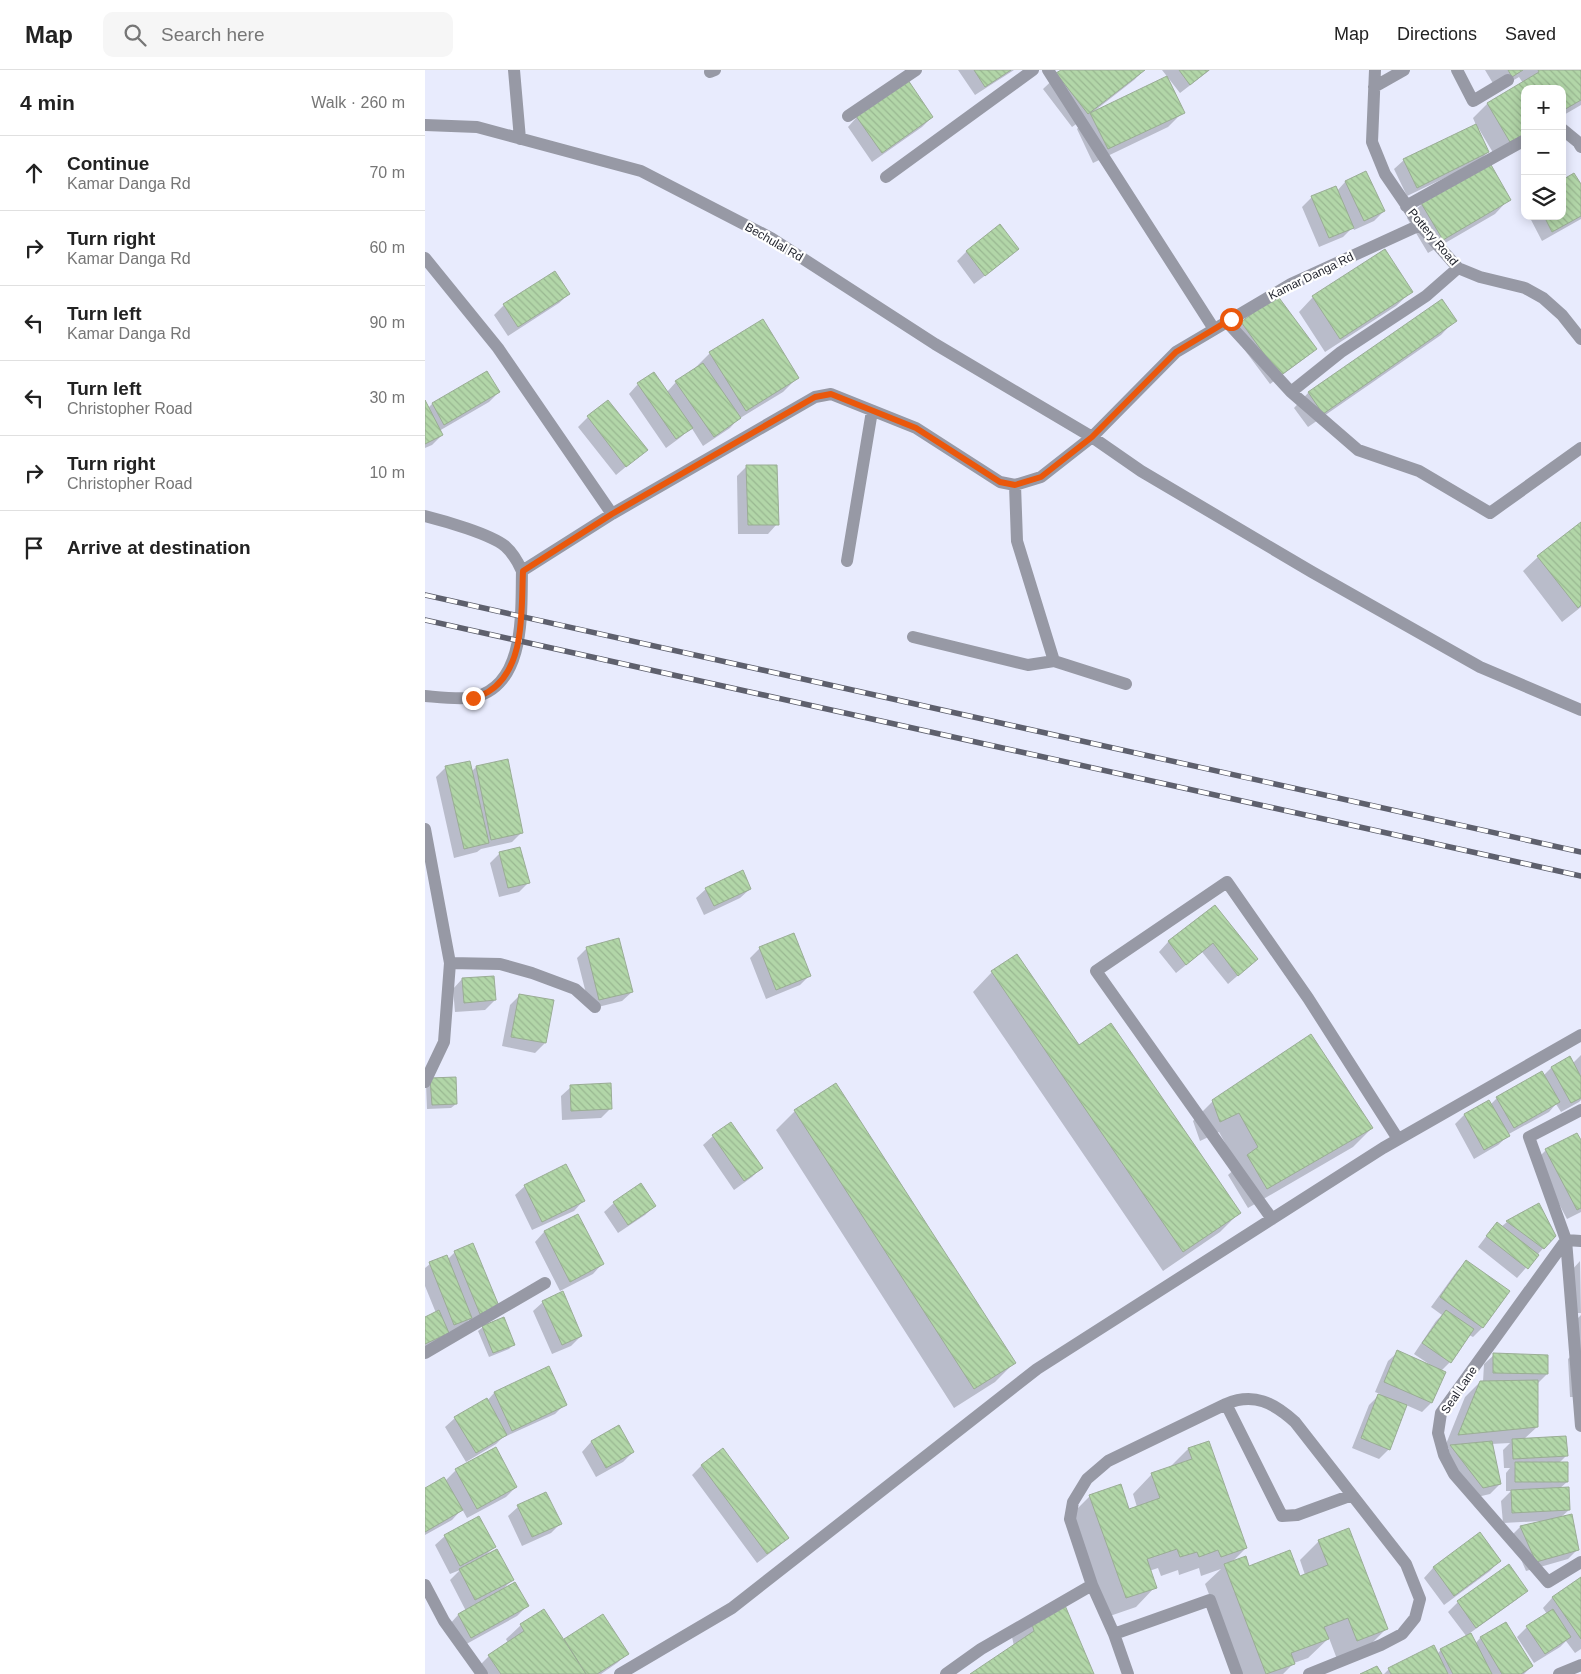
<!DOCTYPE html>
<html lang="en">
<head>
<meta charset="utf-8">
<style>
	:root { --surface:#fff; --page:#f6f6f6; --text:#222; --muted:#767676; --line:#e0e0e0 }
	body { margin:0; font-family:Helvetica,sans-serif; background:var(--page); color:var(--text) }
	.controls { position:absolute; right:15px; top:15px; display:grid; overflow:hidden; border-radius:10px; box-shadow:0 2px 12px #0003 }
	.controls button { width:45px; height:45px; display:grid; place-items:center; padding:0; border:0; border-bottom:1px solid var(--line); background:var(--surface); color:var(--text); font:25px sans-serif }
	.stop { position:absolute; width:15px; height:15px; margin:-11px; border:4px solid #ea580c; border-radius:50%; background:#fff }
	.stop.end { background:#ea580c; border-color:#fff; box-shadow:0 1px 5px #0008 }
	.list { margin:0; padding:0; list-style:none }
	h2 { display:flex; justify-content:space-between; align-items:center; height:65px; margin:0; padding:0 20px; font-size:21px }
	h2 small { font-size:16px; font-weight:400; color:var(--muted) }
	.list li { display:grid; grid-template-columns:32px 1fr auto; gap:15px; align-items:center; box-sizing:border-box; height:75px; padding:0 20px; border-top:1px solid var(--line) }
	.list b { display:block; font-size:19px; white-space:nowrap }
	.list p { margin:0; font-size:16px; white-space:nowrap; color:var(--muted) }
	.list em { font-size:16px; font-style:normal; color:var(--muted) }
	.icon { flex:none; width:28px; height:28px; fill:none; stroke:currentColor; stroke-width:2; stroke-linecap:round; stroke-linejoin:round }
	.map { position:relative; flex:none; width:1156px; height:1604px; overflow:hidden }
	header { display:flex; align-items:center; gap:30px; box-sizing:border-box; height:70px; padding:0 25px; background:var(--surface); border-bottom:1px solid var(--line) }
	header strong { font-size:24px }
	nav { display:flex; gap:28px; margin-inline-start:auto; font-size:18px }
	.search { width:350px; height:45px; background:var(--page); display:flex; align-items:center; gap:12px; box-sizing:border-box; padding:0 18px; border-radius:10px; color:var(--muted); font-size:19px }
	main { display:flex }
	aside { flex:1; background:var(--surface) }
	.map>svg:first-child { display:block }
	.shadow { fill:#0003 }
	.building { fill:url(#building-back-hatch); stroke:#9aad95 }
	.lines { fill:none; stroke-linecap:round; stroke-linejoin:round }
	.minor { stroke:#9799a5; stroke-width:12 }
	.rail-casing { stroke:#5e606d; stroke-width:5.5 }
	.rail { stroke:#fff; stroke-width:4; stroke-dasharray:11; stroke-linecap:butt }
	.route { stroke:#ea580c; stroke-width:6 }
	.labels { text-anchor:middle; stroke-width:4.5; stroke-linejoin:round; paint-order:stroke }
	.street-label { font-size:12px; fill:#1e202a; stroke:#fff }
</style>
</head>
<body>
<header>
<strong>Map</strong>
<div class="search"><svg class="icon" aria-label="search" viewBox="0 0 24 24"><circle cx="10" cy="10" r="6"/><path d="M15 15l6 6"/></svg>Search here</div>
<nav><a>Map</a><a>Directions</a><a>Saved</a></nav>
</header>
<main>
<aside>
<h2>4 min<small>Walk · 260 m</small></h2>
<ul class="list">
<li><svg class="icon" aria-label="ahead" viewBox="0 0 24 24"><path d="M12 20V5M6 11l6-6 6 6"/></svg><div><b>Continue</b><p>Kamar Danga Rd</p></div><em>70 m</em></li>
<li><svg class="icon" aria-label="right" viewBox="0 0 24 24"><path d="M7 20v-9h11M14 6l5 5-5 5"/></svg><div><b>Turn right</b><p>Kamar Danga Rd</p></div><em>60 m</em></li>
<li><svg class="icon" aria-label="left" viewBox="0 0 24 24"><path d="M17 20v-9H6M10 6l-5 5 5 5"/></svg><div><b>Turn left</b><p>Kamar Danga Rd</p></div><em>90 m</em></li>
<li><svg class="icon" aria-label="left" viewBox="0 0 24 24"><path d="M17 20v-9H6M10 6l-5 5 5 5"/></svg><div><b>Turn left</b><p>Christopher Road</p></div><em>30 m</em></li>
<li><svg class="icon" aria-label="right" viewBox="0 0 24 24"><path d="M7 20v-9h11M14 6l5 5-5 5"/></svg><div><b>Turn right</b><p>Christopher Road</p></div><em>10 m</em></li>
<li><svg class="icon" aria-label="arrive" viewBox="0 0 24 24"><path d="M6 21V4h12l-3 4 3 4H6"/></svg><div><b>Arrive at destination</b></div></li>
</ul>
</aside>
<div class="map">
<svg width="1156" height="1604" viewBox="0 0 1156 1604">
	<defs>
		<pattern id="building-back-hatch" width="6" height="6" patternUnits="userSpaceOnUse" patternTransform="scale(1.25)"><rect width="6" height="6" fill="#b2d6a8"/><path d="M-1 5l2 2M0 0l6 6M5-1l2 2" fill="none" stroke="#99b791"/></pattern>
	</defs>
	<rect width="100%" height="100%" fill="#e8ebfd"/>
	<path class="shadow" d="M533,0h56l-39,25z
		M638,0h81l-10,10 -41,32h90l-15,15 -75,36 -16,-34 9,-10 -1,-1 -13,9 -29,-38z
		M737,0h48l-30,23z
		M1060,0h96v35l-19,11v-27h-37v49l-30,18 -16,-27h-2l11,23 -10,10 -71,34 -13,-27 10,-9 72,-35 -3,-7 14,-14 36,-21 -4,-6 -22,13z
		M432,47h75l-10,10 -50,35 -24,-35z
		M940,103l19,38 -10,10 -20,9 -1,-3 -10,10 -24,10 -17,-40 10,-10 25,-6 8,-9z
		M1156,117v32l-39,22 -13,-25h33z
		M1084,129l-14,15 -67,39 -21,-35 15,-14z
		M575,156l18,22 -10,10 -34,26 -17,-23 9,-9z
		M986,222l-15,14 -71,46 -26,-40 14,-15z
		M144,224l-10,9 -51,33 -14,-21 10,-10z
		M852,227l38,51 -10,10 -35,26 -38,-51 9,-10z
		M1017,230l13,20 -14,15 -133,92 -14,-19 14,-15z
		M285,283l87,25 -14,14 -46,28 -7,8 -27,18 -12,-19 -10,10 -15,11 -37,-54 9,-10 29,8 9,-10 19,-14z
		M74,322l-10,10 -50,29 3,4 -10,10 -7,3v-47l3,7 4,-4z
		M183,332l38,48 -30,25 -38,-48 10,-10z
		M321,397l31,57 -9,10h-30l-1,-58z
		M1156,453v84l-19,15 -39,-51 15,-14z
		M82,691l15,71 -10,10 -31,7 -4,3 -23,6 -18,-81 10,-10 25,5 5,-5z
		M74,784l29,29 -9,9 -20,5 -9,-34z
		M281,819h44l-10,9 -36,17 -8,-17z
		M789,836l43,53 -29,25 -26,-32 -26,21 -17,-21 9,-10z
		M162,878l45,44 -10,9 -32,8 -13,-51z
		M335,878l50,27 -10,10 -34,14 -16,-41z
		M567,902l87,75 160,166 -19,19 -57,39 -190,-279z
		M37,909l33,21 -10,10 -30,2 -2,-23z
		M95,925l32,6 -7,42 -10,10 -33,-7 8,-41z
		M1156,985v45l-2,2 -18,10 -5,-8 -7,8 -42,23 1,1 -10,9 -24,14 -19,-35 9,-9 25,-14 2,3 6,-6 46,-22 8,-8 18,-10 3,6z
		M30,1008l1,26 -5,4 -24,1 -1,-25z
		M146,1017l40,21 -10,10 -39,2 -1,-24z
		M788,1031l159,27 -19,19 -105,61 -20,-33 10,-9 -19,-34 -19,9 -7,-20z
		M370,1041l219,252 -19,19 -41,26 -178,-278z
		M288,1066l48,32 -9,9 -18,13 -31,-45z
		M1156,1073v69l-14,7 -31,-59 10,-10z
		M100,1116l58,15 -9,10 -42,19 -17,-35z
		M189,1133l41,3 -10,9 -27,18 -14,-21z
		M1114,1135l15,31 -37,42 -39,-31 10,-13 13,-7 6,-5z
		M152,1145l25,49 -9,10 -33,17 -25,-49 9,-10z
		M30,1182l42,54 -27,17 -1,-3 -8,8 -36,21v-31l11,-5 -11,-27v-18l5,-4 18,-5z
		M1155,1191l1,52h-8l-2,-42z
		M1041,1192l42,30 -26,36 -9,9 -4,-2 -19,27 -9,9 -10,32 -9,9 -16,-7 -17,44 -10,10 -27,-11 17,-43 11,-11 -5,-2 13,-31 10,-9 30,13 1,-1 -15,-10 22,-33 6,-6 -11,-8 26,-36z
		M118,1232l38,34 -10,10 -19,8 -19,-43z
		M1156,1245v82h-11l-2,-38 9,-9 -2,-29z
		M58,1257l31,17 -5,5 -20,8 -11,-26z
		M1069,1285l53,19 -10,10v43l-13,12 42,17 -7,7 8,19 -8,7 10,21 -8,7 17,32 -10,10 -42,12 -15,-35 9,-9 21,-5v-1l-38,2 -2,-22 10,-10h-5v-18l4,-5h-6l-1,-18 7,-7 -19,1 9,40 -10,10 -17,4 -31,-42 7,-8 -5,1 21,-52 15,-15h3l1,-18z
		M123,1298l17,36 -10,10 -53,24 -6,6 -30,18 -21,-35 10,-9 32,-17 7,-8z
		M194,1356l14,26 -10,10 -27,15 -14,-25 9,-10z
		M783,1372l38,106 -15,15 68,14 6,-2 -5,-15 19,-19 67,88 -19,19 -30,11 -8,-21 -21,20 -14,5 -11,11h-43l-35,-90 16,-15 -20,7 -2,-8 -20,7 -1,-5 -17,6 -3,-8 -9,3 6,16 -19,20 -29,10 -36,-102 19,-19 38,14 9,-3 -4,-13 19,-20 17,-6 19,-19z
		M277,1395l85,72 -9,10 -21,16 -65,-88z
		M31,1400l60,17 -10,10 -39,21 -5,-9 -10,11 -27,15v-46l20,-8z
		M93,1437l42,17 -9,9 -29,13 -14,-30z
		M1054,1464l20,27 -9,10 -46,34 -20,-27 9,-10z
		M20,1466l49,11 -10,10 28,23 -11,11 26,15 -10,10 -56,31 -12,-22 9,-10 8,-4 -16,-31 10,-10 -10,4 -15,-29z
		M1156,1508v71l-6,4 -9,-12 -6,6 -26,16 -17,-26 10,-10 20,-13 -4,-6 9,-10z
		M1101,1521l-10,9 -46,33 5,11 5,-6 25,-15 27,43 -8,8h-140l5,-5 48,-15 4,-4 26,-13 -19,-25 10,-10z
		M178,1546l24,38 -10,9 -16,11h-124l-2,-4 14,-14 19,-13 -2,-4 15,-14 42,16z
		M606,1548l61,56h-120l42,-28 -2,-9z"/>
	<path class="building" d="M549,0h37l-26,17z
		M636,0h84l-57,44 -32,-41z
		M754,0h30l-19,15z
		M1083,0h15l-11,7z
		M1113,0h43v30l-19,11v-22h-37v45l-15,8 -23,-39 52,-31z
		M742,6l18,37 -77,36 -18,-36z
		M483,10l25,37 -51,36 -26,-37z
		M1051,54l13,28 -72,36 -14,-29z
		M1065,93l21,37 -68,40 -22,-37z
		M941,101l19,40 -21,10 -19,-40z
		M1149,103l7,11v32l-29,16 -8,-16h18v-36z
		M911,116l18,42 -25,10 -18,-42z
		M575,154l19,25 -34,27 -19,-25z
		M960,179l28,43 -73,47 -28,-43z
		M130,201l15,23 -52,33 -15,-23z
		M852,225l40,54 -37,27 -39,-54z
		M1017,229l15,22 -134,93 -15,-22z
		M338,249l36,59 -53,33 -37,-59z
		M278,293l38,55 -27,19 -39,-56z
		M62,301l13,21 -56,33 -12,-22z
		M229,302l39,56 -17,11 -39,-56z
		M0,330l18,35 -18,9z
		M183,330l40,50 -22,17 -39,-51z
		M321,395h31l2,60h-31z
		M1156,452v83l-3,3 -41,-52z
		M83,689l15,74 -32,7 -15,-74z
		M45,691l19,82 -25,6 -19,-83z
		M95,777l10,36 -22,5 -9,-36z
		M318,800l8,19 -37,17 -9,-18z
		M790,835l43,54 -20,17 -25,-33 -27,22 -18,-24z
		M369,863l17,43 -35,14 -17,-43z
		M194,868l14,54 -34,8 -13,-53z
		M592,884l62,91 32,-22 130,190 -58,39 -192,-281z
		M69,906l2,24 -32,3 -2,-25z
		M94,924l35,6 -8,43 -35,-6z
		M886,964l62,94 -106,61 -20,-34 11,-8 -19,-34 -19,9 -8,-22z
		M1145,986l11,21v21l-10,5 -20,-36z
		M1117,1001l18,31 -46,26 -18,-31z
		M31,1007l1,27 -25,1 -2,-27z
		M186,1013l1,26 -41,2 -1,-26z
		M411,1013l180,280 -42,26 -180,-279z
		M1064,1030l21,36 -26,14 -20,-36z
		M306,1052l32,46 -19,13 -32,-46z
		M1152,1063l4,7v68l-4,2 -32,-61z
		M141,1094l19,37 -43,21 -18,-37z
		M216,1113l15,23 -28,19 -15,-23z
		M1114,1133l17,33 -12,13 -38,-28z
		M153,1144l26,50 -34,18 -26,-51z
		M1072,1152l42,33 -11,14 -42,-33z
		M48,1173l26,63 -19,8 -26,-63z
		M22,1185l25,63 -18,7 -25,-63z
		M1041,1190l44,31 -27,37 -43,-31z
		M138,1221l19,45 -20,9 -20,-44z
		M14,1240l10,23 -24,11v-27z
		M1021,1240l28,19 -23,34 -29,-20z
		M79,1247l11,28 -22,8 -11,-27z
		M972,1280l49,22 -14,31 -48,-21z
		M1068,1283l55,2v19l-55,-1z
		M124,1296l18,39 -55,26 -18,-39z
		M1113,1310v47l-80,8 22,-54z
		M953,1324l29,11 -17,45 -29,-12z
		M62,1328l20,37 -31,18 -22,-36z
		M194,1355l15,27 -28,16 -15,-27z
		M1141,1366l2,20 -55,3 -1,-20z
		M784,1371l38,107 -26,9 -3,-7 -19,7 -2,-5 -17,5 -3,-8 -30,10 10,29 -31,10 -37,-103 32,-11 8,25 31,-11 -9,-25 41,-14 -4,-11z
		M1067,1371l9,43 -18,4 -33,-43z
		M71,1377l21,40 -40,22 -22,-40z
		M298,1378l66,90 -22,16 -66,-89z
		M1090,1392h53v20h-53z
		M19,1407l19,33 -38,22v-44z
		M1144,1417l1,23 -58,3 -1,-23z
		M121,1422l16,32 -30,13 -15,-32z
		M1147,1444l7,36 -43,12 -16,-36z
		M54,1446l17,31 -36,19 -16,-31z
		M924,1458l39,101 -31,12 -9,-23 -24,9 5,12 -38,14 4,11 -29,10 -42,-110 22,-8 3,10 41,-16 10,26 28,-11 -10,-25z
		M1055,1462l21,29 -47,35 -21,-29z
		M72,1479l17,31 -39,20 -16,-31z
		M1084,1494l19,27 -52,37 -19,-27z
		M1156,1507v62l-29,-42z
		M90,1512l14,24 -58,32 -13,-24z
		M639,1533l30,71h-124l64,-43 -4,-14z
		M119,1539l42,65h-85l-13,-19 36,-24 -4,-7z
		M1128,1539l18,28 -26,17 -19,-28z
		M178,1544l26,40 -32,20h-11l-22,-35z
		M1081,1552l27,44 -12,8h-19l-22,-37z
		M1046,1563l21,41h-39l-13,-25z
		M1009,1575l14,29h-57l-3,-6z
		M952,1596l5,8h-22z"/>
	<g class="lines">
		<path class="minor" d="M89,0l6,69
			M623,0l166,259
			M950,0l-3,72 13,32 35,51 38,43 22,9 45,11 18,10 19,17 19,24
			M1032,0l16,31 35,-21
			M285,2l5,-2
			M949,17l30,-17
			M423,46l68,-46
			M0,55l52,2 164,44 130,67 164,106 157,93 49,34 171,101 168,95 101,43
			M1137,59l16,13 3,5
			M461,107l147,-107
			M981,136l119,-66
			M0,188l73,90 114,166
			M802,252l64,70 67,58 61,21 71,42 91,-65
			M866,322l50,-40 85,-56 32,-28
			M590,415l2,56 37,120 72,23
			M0,446c20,5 65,18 80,30 8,7 13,16 17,25
			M422,491l25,-150
			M97,501l90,-57 203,-117 16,-3 85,34 84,54 15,3 26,-8 51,-40 84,-85 115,-68 129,-59
			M488,567l115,28 26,-4
			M0,626c13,1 38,4 50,1 51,-13 46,-85 47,-126
			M0,759l25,134 -6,79 -19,40
			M25,893l50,1 32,9 43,16 20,18
			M1156,1040l-52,27 37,103 15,186
			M847,1149l-176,-248 131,-89 81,116 90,141
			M1156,1171l-15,-1 -125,173 -3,20 6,22 10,19 94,108 33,-20
			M0,1283l120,-70
			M801,1334l56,112 15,-1 55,-20
			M0,1515l19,36 38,53
			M667,1515l22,49
			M195,1604l112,-66 305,-239 346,-221 198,-113
			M521,1604l35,-25 111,-64 -22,-66 3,-17 14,-23 21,-18 118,-57c28,-12 48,-1 69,18l111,142 14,35 -5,19 -13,16 -21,11 -72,29
			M703,1604l-14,-40 96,-34 27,74
			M1134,1604l22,-9"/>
		<g class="rail-casing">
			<path id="rail" d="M0,525l1156,257
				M0,550l1156,256"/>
		</g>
		<use href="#rail" class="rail"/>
	</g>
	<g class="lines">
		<path class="route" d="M48,628c5,-2 10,-3 15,-6 38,-23 33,-82 35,-121l89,-57 203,-117 16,-3 85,34 84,54 15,3 26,-8 51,-40 84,-85 55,-33"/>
	</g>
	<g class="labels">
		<g class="street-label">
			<text transform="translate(1008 167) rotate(50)" y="4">Pottery Road</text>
			<text transform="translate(349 172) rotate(30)" y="4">Bechulal Rd</text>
			<text transform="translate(886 206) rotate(-26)" y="4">Kamar Danga Rd</text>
			<text transform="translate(1034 1320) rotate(-56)" y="4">Seal Lane</text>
		</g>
	</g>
</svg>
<div class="controls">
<button>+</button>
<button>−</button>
<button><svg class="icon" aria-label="layers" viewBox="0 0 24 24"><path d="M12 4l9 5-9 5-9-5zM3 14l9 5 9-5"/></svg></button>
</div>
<div class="stop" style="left:806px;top:249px"></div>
<div class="stop end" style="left:48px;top:628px"></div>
</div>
</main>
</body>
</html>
